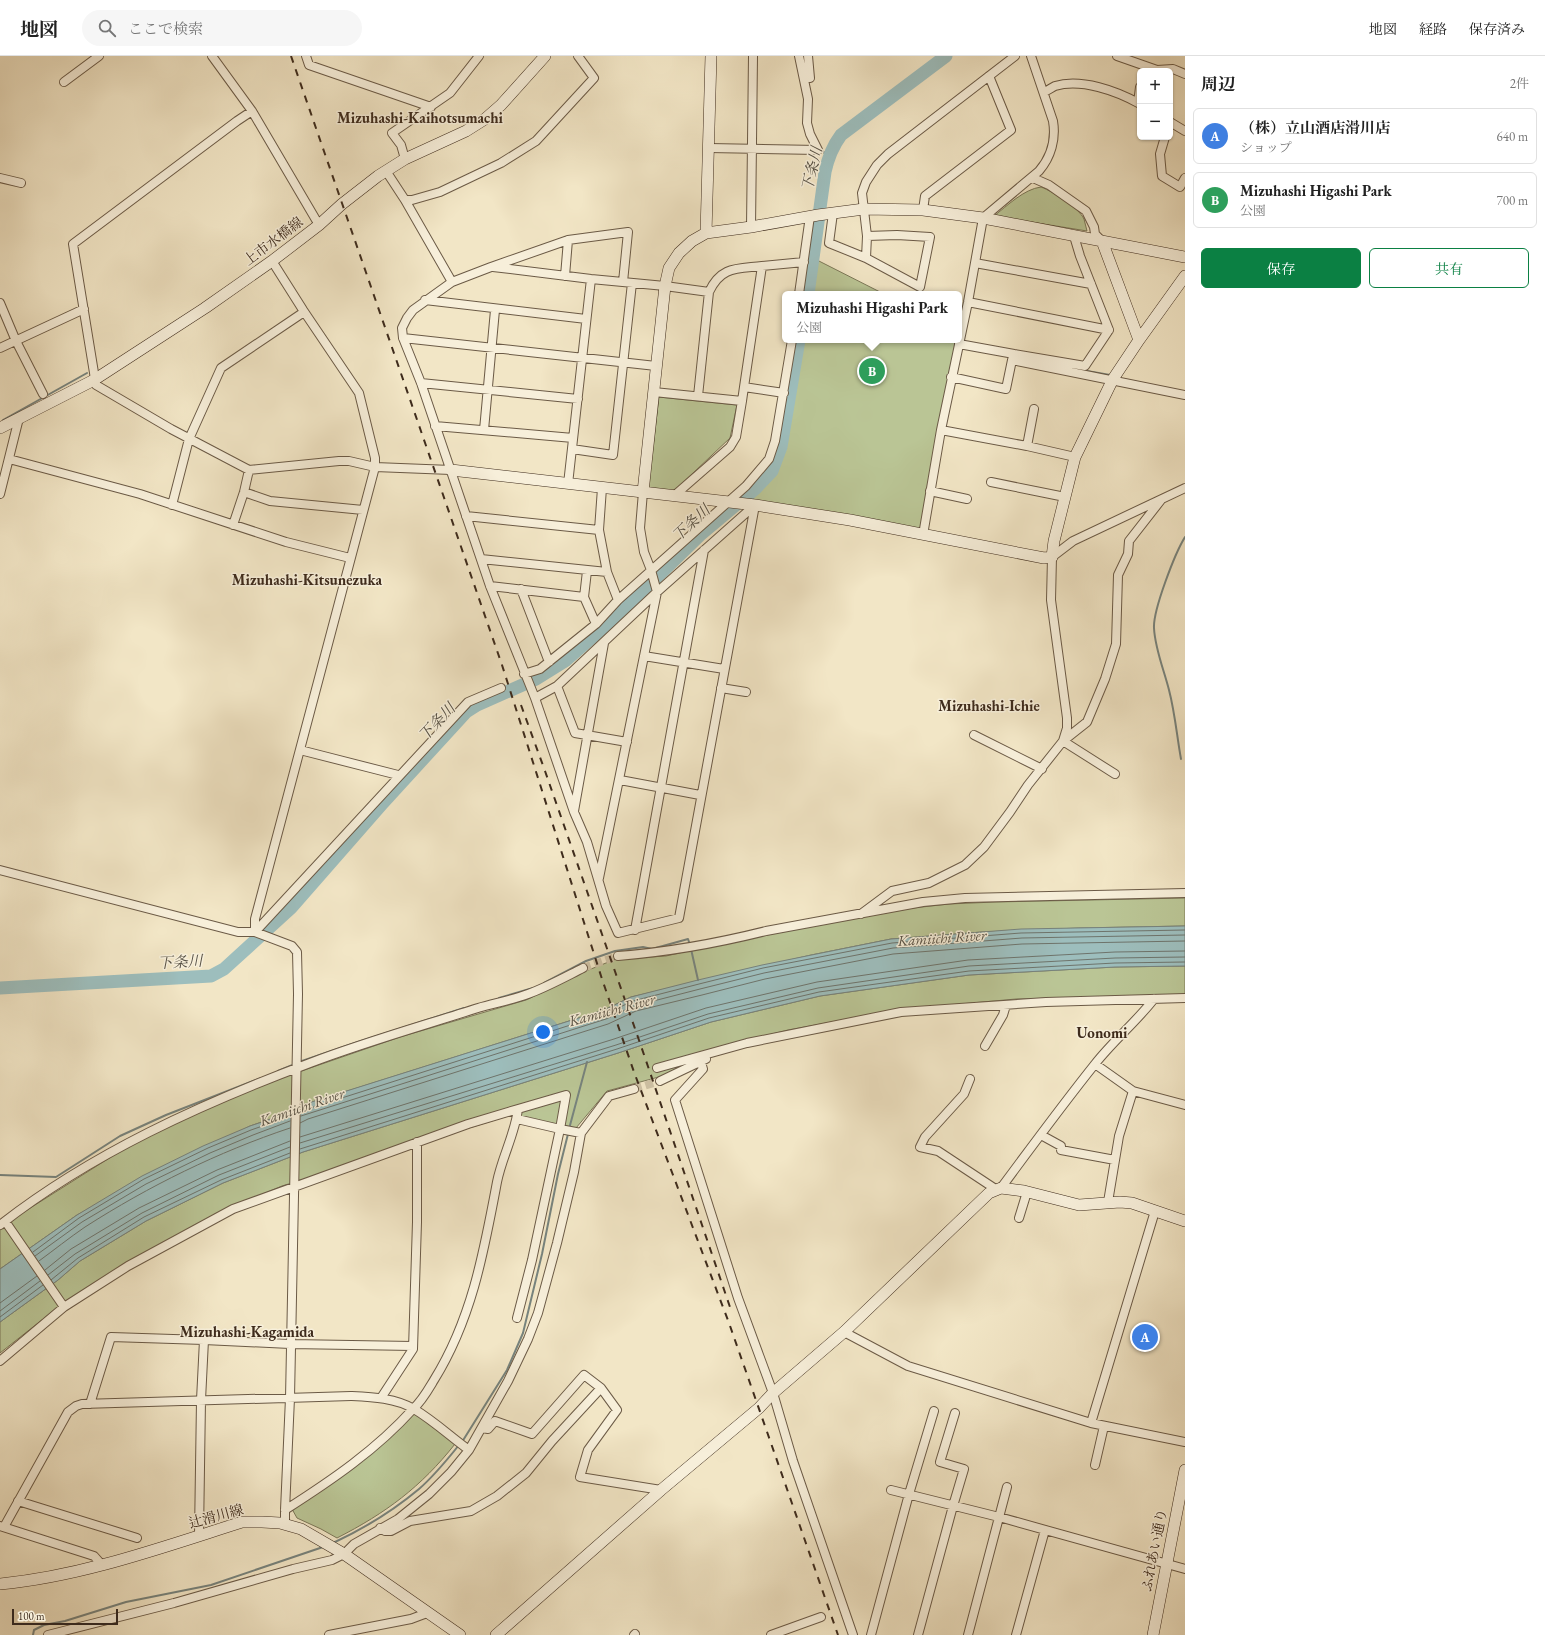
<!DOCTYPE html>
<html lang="ja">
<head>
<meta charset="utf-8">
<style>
	:root { --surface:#fff; --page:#f6f6f6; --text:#222; --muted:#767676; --line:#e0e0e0; --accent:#0b8043 }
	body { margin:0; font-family:"EB Garamond","Noto Serif JP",serif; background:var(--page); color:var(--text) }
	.controls { position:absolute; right:12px; top:12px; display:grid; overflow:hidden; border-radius:6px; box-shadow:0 1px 3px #0004 }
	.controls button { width:36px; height:36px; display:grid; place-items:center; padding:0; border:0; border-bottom:1px solid var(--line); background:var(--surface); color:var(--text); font:20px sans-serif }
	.scale { position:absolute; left:12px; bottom:10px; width:106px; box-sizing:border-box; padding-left:4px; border:2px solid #3e2b1c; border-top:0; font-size:11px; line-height:14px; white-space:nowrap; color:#3e2b1c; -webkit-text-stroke:3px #f7efda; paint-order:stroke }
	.you { position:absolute; left:543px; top:976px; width:14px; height:14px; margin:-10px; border:3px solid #fff; border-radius:50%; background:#1a73e8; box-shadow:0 0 0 6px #1a73e833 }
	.badge { display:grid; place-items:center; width:26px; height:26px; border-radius:50%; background:var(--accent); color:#fff; font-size:13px; font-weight:700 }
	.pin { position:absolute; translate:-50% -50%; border:2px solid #fff; box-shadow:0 1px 4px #0006 }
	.popup { position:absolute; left:782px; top:235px; width:180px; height:52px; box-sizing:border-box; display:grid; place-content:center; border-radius:6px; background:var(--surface); filter:drop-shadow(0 1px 3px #0005); font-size:13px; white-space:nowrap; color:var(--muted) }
	.popup b { font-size:15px; color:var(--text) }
	.popup::after { content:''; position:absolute; left:50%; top:100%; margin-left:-8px; border:8px solid transparent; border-top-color:var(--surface) }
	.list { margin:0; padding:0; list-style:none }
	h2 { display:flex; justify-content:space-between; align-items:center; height:52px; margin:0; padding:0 16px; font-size:17px }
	h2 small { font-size:13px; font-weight:400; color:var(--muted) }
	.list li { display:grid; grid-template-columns:26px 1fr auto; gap:12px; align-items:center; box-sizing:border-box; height:56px; margin:0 8px 8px; padding:0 8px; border:1px solid var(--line); border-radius:6px }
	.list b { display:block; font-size:15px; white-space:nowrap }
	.list p { margin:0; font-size:13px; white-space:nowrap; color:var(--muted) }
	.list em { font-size:13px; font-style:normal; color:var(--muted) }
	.actions { display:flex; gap:8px; padding:12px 16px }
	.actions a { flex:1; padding:9px 0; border:1px solid var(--accent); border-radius:6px; text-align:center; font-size:14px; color:var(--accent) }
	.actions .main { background:var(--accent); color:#fff }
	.icon { flex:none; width:22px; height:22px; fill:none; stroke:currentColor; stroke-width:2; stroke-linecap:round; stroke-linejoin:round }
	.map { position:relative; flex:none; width:1185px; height:1579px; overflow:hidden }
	header { display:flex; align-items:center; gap:24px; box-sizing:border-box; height:56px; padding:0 20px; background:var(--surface); border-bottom:1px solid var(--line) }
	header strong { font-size:19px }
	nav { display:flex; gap:22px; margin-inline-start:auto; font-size:14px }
	.search { width:280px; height:36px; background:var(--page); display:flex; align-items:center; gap:10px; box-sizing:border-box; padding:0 14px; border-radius:22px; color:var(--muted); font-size:15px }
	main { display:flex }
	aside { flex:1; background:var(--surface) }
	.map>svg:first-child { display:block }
	.green { fill:#bac595; stroke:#7c7858 }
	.water { fill:#9dbebd; stroke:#77837d }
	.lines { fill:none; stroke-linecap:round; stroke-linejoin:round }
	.shore { stroke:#6e746c; stroke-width:1 }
	.stream { stroke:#77837d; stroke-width:2 }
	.river { stroke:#9dbebd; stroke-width:13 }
	.street-tunnel { stroke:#cec1a4; stroke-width:8; stroke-dasharray:8 4; stroke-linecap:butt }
	.street-casing { stroke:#6b5a46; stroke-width:10 }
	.secondary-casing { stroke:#3e2b1c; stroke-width:12 }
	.street { stroke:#f7efda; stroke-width:8 }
	.secondary { stroke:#f7efda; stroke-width:11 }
	.rail { stroke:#3e2b1c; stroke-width:2; stroke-dasharray:7 7; stroke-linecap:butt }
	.labels { text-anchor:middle; stroke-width:3; stroke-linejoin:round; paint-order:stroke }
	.street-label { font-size:14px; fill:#3e2b1c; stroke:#f7efda }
	.neighbourhood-label { font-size:15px; font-weight:bold; fill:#3e2b1c; stroke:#f7efda }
	.water-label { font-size:15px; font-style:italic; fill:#565044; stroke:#f7efda }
</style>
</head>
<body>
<header>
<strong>地図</strong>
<div class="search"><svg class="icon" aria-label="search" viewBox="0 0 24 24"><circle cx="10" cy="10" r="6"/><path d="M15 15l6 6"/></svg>ここで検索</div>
<nav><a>地図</a><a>経路</a><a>保存済み</a></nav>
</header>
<main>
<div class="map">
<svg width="1185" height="1579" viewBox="0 0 1185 1579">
	<rect width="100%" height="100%" fill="#f2e6c6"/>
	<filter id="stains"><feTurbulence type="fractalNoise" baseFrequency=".005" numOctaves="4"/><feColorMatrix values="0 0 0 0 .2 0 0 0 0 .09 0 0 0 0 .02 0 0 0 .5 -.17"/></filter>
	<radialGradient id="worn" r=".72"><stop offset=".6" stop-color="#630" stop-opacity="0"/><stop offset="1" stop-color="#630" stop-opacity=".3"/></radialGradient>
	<path class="green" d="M1041,131c13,5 37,20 43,32 1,4 2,8 3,12l-93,-15c13,-10 30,-27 47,-29z
		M813,202l71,36h-77z
		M799,284h157l-33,195 -170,-35 2,-11 17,-18 9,-24z
		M659,341l78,8 -7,33 -56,53 -26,-3z
		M1185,842v28l-106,2 -97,4 -91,7 -80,16 -180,42 -27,13 -301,95 -21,10 -32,11 -173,89 -77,54v-39l16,-13 106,-67 55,-30 107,-43 116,-40 126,-37 60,-29 30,-12 50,-3 115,-26 132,-22 36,-4 46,-2z
		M1185,910v29l-169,4 -78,7 -52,6 -98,18 -72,18 -50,27 -59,16 -31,37 -65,-13 -229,71 -67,28 -149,87 -66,52v-31l58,-42 22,-19 66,-40 77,-38 80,-31 315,-99 93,-31 109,-26 149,-21 146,-8z
		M413,1356l42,32c-34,43 -69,69 -118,94l-16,-9 -24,-11 -5,-9z"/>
	<path class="water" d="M1185,870v40l-70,1 -146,8 -149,21 -109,26 -93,31 -315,99 -80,31 -77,38 -66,40 -22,19 -58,42v-53l77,-54 65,-39 61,-30 47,-20 36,-12 16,-9 302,-95 27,-13 67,-17 64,-15 129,-26 130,-10z"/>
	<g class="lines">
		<path class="shore" d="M301,1055l304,-97 28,-13 66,-17 64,-16 129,-25 129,-10 164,-3
			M301,1060l305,-97 28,-13 66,-17 64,-16 129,-25 129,-10 163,-3
			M300,1067l8,-4 300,-95 28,-13 66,-16 63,-16 128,-25 129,-10 163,-3
			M300,1081l314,-98 92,-31 111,-26 151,-22 147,-8 70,-1
			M300,1087l316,-98 92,-31 110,-26 151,-22 146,-8 70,-1
			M300,1093l317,-100 92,-31 110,-26 150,-21 146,-8 70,-1
			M33,1196l46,-34 65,-39 64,-31 43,-18 40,-14
			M35,1200l47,-34 64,-38 64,-31 43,-18 37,-14
			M39,1205c15,-11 30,-23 46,-34 64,-41 133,-75 205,-99
			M45,1214l26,-21 68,-41 78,-38 73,-29
			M48,1219l27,-21 67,-41 77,-38 71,-28
			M51,1224l27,-22 66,-41 77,-37 69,-27
			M0,1247l37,-27
			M0,1255l40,-30
			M0,1261l43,-32"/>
		<path class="stream" d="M804,0l1,10
			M821,93l7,8
			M1087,315l23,4
			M3,364l84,-47
			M1181,703c-4,-22 -6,-46 -12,-69 -5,-20 -14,-41 -15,-62 -1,-18 21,-75 31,-91
			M691,893l7,31
			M544,927l42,-22 29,-10 28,-4 9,2 36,-10 2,6
			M499,942l34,-10
			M299,1006l59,-20 106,-34
			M278,1015l17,-7
			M569,1073l18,-67
			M0,1119l56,2 64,-41 46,-21 95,-37
			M462,1386l45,-72 16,-37 19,-79 16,-80 10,-40
			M333,1487c30,-14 61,-33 86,-54 15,-13 28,-29 40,-44
			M33,1579l1,-5 10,-5 21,-4 61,-19 85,-17 112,-38"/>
		<path class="river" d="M808,238l17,-122c3,-14 7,-25 16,-37l105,-79
			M0,932l211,-12 13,-7 67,-61 91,-104 84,-92 11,-7 59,-26 29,-18 56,-49 79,-77 55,-46 17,-18 9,-24 18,-107"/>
		<path class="street-tunnel" d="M583,912l35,-12
			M634,1033l26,-8"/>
		<g class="street-casing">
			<path id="street" d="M212,0l40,55 67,114
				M306,0l3,9 122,42
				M808,0l2,22
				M1117,0l40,14 16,-1 12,5
				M64,26l35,-26
				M1044,36c3,-1 7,-4 11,-6 26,-8 62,5 85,18
				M1138,47l2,-16
				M252,55l-15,10 -164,123 23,141 75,44 78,41 90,-9h10l26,6 76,3
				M1170,66l15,9
				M1165,81l-5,17 2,22 18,11 5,-9
				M709,92l109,2 -8,-16 -3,-11 1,-24 -9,-43
				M405,103l-4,-14 -9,-12 58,-40 29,-37
				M386,115l19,29h7l28,-8 61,-29 35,-22 58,-63 -16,-22
				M0,122l21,5
				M1033,122l16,7 37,26 8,16 1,7 7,7
				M405,144l47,82
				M923,154l2,-14 86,-66 -22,-54
				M833,157l-4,30 37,15 1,-22 -5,-43 4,-11 11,-17 11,-11 127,-98
				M751,171l2,-171
				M1074,180l6,20 29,74
				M866,202l54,29 10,-50 -33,-2 -30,1
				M975,207l116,21
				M493,211l98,12 74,7 44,6
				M565,220l3,-36
				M623,226l5,-50 -60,8 -77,27 -39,15 -39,28 -6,8 -5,10 1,10 18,45 69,203 45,112 39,114 13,30 19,64 12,27 61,-15 76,-413
				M799,238l11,-78
				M425,244l161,19
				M968,246l141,28
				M0,247l16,38 27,53
				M403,282l253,28
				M959,288l55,10 -2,6 173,35
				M0,292l84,-39
				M1014,298l71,12 24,-36
				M951,321l55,12 6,-29
				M421,327l157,16
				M744,331l18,-121 42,-4
				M654,336l88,9 2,-14 40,6
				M698,340l11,-104c12,-26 28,-23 53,-26
				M435,370l138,12
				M484,374l11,-120
				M941,374l86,16 48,11
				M1027,390l7,-37
				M572,393l41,6 19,-172
				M9,403l131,35 146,48 64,16
				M991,426l74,15
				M568,428l23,-205
				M602,432l-3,42 8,42 11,28
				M930,435l37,8
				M244,436l26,9 93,9
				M0,438l19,-76
				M675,439l55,-48 6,-10 6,-36
				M172,449l17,-66 32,-71 83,-56
				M466,460l133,14
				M233,469l11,-33 5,-22
				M923,479l18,-105 27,-128 15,-84 56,-47c12,-14 17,-32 14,-50l-22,-65
				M481,503l126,13
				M587,515l-3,26 12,27
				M490,530l94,11
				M521,533l28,73
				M644,600l80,13
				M524,618l16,-5 56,-45 22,-24 128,-114 23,-27 6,-18 17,-101
				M557,630l18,47 52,9
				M721,632l25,4
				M535,642l22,-12 100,-94 98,-87
				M974,679l68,34
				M300,694l98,25
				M1115,718l-52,-33 24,-19 18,-43 11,-35 2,-69 10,-21 1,-13 32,-41
				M620,724l80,15
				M574,755l30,-168
				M0,814l238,62h17l37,14 5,6 1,42 -8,404 -5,112v15
				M599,822l58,-286 -6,-22 -7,-18 -4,-24 3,-36
				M861,858l31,-23 37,-8 36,-18 19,-18 26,-35 18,-27 35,-44 4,-13v-10l-16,-118 1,-43 21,-16 112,-53
				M635,874l69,-380
				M255,876v-13l120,-452v-9l-16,-65 -56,-83 -31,-49
				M255,876l213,-230 33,-14
				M618,900c50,-4 100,-13 148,-25l157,-29 42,-4 220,-5
				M985,990l18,-31 3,-10
				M701,1006l2,7 -28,31 63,198 35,95 20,68 60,174
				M1095,1008l38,27 -14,45 -11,66
				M657,1012l90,-25 154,-31 145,-10 139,-4
				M970,1023l-6,15 -39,43 -5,10 18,4 59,39
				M660,1025l46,-22
				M1133,1035l52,14
				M518,1053l48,-14 -6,34 21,4
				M517,1063l43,10 -28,131 -15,58
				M1041,1079l20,11v4l54,10
				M1001,1132c31,-42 62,-84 94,-124 18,-23 41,-42 59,-65
				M1019,1162l8,-26
				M5,1165l59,86
				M0,1169c92,-72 201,-121 310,-162 55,-21 112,-37 168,-55 17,-5 34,-8 50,-14 19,-7 37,-17 55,-26
				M844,1276l64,34 183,57 94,19
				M204,1284l86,4 123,2
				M0,1305l64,-54 64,-41 105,-57 235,-85 50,-15c-3,25 -16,48 -21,73 -13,69 -25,137 -63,198 -6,10 -12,21 -21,29 -37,41 -81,71 -128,101
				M381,1342l32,-49 4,-127v-80
				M90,1348l21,-67 93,3 -3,60 -2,135
				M1091,1367l64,-212
				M482,1372l6,1 7,-8 37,13 52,-59 17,13 16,22 -29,40 -8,27 81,13
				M1095,1409l9,-39
				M891,1434l108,27 186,52
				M18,1445l119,37
				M0,1470l94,30 8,9
				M4,1471l64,-115 8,-6 6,-2 269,-8c21,1 45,2 63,13 20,12 37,28 55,41
				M380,1472l5,3h6l19,-10 61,-10 26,-15 29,-23 26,-32 49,-53
				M48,1579l126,-32 119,-34 39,-9 12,-6 10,-10 44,-25 31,-25 22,-22 18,-22 39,-69 20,-42 10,-26 19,-70 17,-71 7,-39 28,-37 25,-7
				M329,1579l82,-16 16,-6
				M634,1579l1,-1
				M771,1579l50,-18
				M871,1579l38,-141 25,-83
				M918,1579l35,-129 11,-37 -24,-7 15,-49
				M968,1579l39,-148
				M1016,1579l29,-105"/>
		</g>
		<g class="secondary-casing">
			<path id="secondary" d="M706,177l5,-177
				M1102,185l37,99
				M0,372l94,-48 111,-72 67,-47 47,-36 23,-21 36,-28 27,-17 61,-28 19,-12 16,-14 44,-49
				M451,414l304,35 95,15 194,38 8,-1 2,-16 21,-84 38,-78 26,-39 46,-64
				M643,436l22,-206 4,-18 10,-15 13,-12 14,-8 45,-6 67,-12 46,-6 59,1 60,8 202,39
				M0,1528c83,-8 163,-37 242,-62h20l18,1 21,6 43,25 116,81
				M496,1579l165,-145 98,-82 14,-15 71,-61 145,-139 12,-5 23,3 55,14 41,-3 12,1 53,18
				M1153,1579l32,-165"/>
		</g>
		<use href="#street" class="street"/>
		<use href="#secondary" class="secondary"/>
		<path class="rail" d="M291,0l211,609 100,314 32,93 95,251 109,312
			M521,649l24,66 95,272 92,270"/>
	</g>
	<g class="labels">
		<g class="street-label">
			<text transform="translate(273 185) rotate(-37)" y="5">上市水橋線</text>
			<text transform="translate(216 1460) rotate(-15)" y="5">辻滑川線</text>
			<text transform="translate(1154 1494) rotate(-79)" y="5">ふれあい通り</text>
		</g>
		<g class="neighbourhood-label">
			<text x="420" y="67">Mizuhashi-Kaihotsumachi</text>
			<text x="307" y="529">Mizuhashi-Kitsunezuka</text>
			<text x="989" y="655">Mizuhashi-Ichie</text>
			<text x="1102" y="982">Uonomi</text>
			<text x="247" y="1281">Mizuhashi-Kagamida</text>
		</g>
		<g class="water-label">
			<text transform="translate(812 113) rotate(-77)" y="5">下条川</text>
			<text transform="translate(691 467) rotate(-43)" y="5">下条川</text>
			<text transform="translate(437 666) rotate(-47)" y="5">下条川</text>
			<text transform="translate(942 882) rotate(-4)" y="5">Kamiichi River</text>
			<text transform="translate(180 906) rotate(-3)" y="5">下条川</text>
			<text transform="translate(612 954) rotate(-15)" y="5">Kamiichi River</text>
			<text transform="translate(302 1051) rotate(-19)" y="5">Kamiichi River</text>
		</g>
	</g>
	<rect width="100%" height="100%" filter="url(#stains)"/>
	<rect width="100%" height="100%" fill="url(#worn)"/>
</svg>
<div class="controls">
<button>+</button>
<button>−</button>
</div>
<div class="scale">100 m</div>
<div class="you"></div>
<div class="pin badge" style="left:1145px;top:1281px;background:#3f7fe0">A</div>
<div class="pin badge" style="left:872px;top:315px;background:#2e9e5b">B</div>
<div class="popup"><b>Mizuhashi Higashi Park</b>公園</div>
</div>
<aside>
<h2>周辺<small>2件</small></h2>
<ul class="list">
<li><span class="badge" style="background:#3f7fe0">A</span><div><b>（株）立山酒店滑川店</b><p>ショップ</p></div><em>640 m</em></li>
<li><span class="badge" style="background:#2e9e5b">B</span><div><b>Mizuhashi Higashi Park</b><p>公園</p></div><em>700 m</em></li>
</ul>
<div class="actions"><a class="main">保存</a><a>共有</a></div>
</aside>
</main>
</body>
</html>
